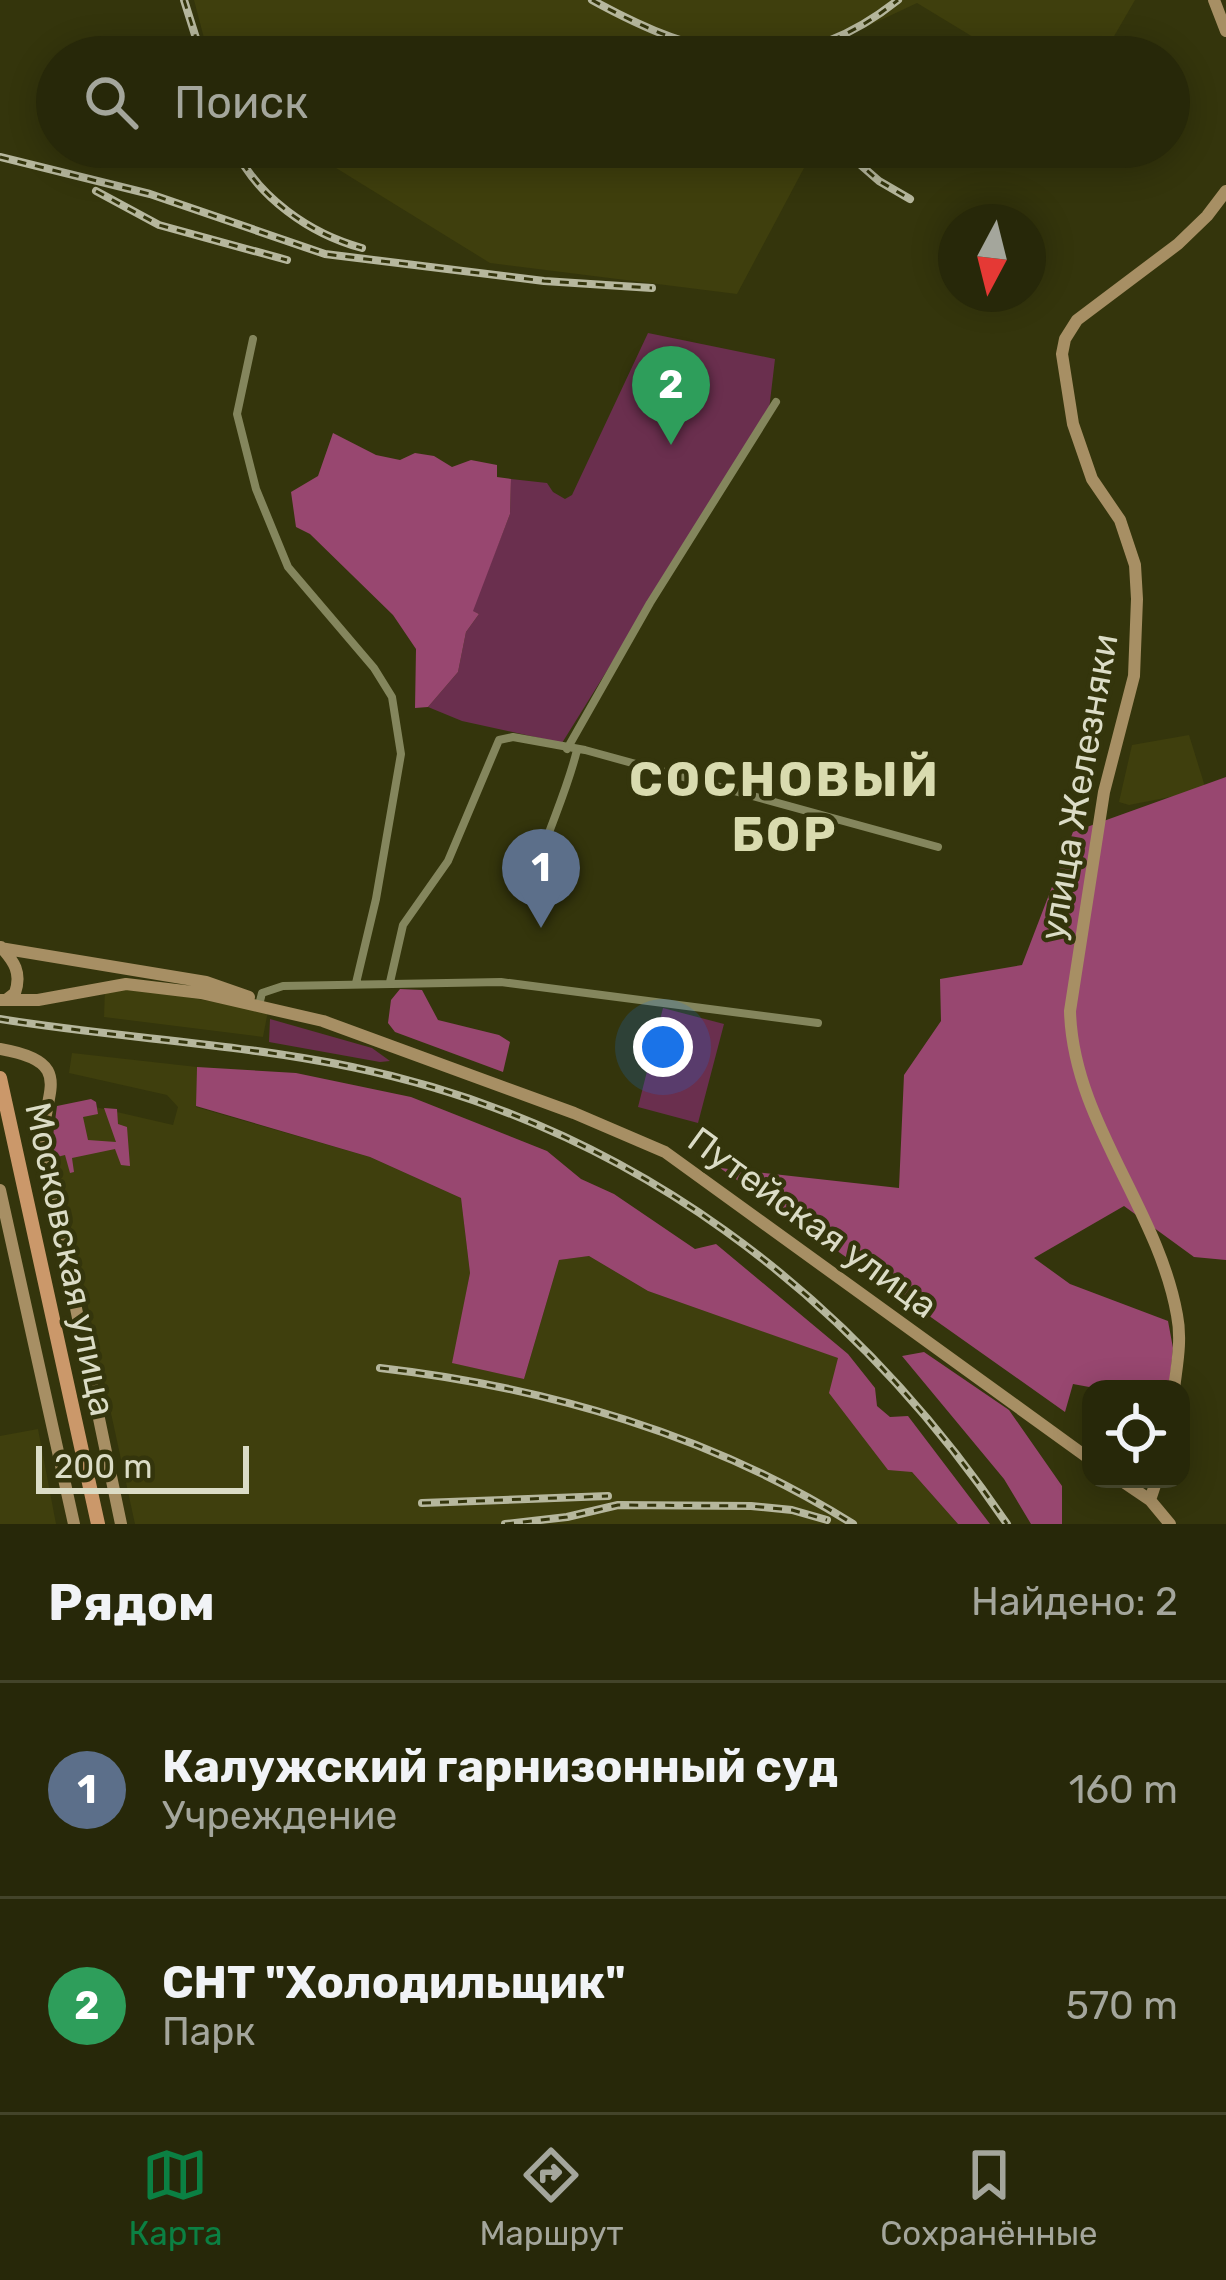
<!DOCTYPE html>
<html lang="ru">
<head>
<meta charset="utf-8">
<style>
	:root { --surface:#272809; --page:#333417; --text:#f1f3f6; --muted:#a4a69c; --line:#43442a; --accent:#0b8043 }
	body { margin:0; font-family:Rubik,sans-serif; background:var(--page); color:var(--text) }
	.controls { position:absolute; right:36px; bottom:36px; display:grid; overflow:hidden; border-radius:24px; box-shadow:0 6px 30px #0003 }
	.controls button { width:108px; height:108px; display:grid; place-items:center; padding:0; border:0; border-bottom:3px solid var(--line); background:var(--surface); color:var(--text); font:60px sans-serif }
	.compass { position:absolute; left:938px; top:204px; width:108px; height:108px; border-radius:50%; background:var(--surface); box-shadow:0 6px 30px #0003; rotate:187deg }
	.scale { position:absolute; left:36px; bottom:30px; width:213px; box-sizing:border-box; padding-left:12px; border:6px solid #dbdcc6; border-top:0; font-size:33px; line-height:42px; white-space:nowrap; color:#dbdcc6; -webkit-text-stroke:9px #34350c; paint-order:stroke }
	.you { position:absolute; left:663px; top:1047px; width:42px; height:42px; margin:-30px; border:9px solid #fff; border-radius:50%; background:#1a73e8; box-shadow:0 0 0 18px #1a73e833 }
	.badge { display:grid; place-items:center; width:78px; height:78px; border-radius:50%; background:var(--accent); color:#fff; font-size:39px; font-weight:700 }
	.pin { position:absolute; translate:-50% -99px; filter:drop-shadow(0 3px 6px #0008) }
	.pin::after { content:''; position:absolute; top:63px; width:42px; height:36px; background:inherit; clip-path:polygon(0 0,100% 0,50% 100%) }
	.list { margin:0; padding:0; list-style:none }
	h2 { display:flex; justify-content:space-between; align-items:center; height:156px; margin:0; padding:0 48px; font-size:51px }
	h2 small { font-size:39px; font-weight:400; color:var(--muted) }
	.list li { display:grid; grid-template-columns:78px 1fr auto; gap:36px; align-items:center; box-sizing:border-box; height:216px; padding:0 48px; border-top:3px solid var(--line) }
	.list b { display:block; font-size:45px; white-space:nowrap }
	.list p { margin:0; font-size:39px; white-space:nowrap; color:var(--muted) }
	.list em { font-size:39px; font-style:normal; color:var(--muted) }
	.icon { flex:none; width:66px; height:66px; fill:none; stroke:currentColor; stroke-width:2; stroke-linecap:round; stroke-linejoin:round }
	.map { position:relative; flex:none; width:1226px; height:1524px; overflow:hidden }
	.search { position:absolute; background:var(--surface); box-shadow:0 6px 30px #0003; left:36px; right:36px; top:36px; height:132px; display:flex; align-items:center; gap:30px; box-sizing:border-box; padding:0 42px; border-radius:66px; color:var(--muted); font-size:45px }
	.sheet { height:588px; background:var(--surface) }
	nav { display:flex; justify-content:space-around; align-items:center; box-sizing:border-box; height:168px; border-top:3px solid var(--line); background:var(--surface); font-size:33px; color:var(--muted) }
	nav a { display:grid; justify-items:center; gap:6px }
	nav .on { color:var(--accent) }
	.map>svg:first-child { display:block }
	.built { fill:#3f3f0d }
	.green { fill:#6a2f4e }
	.forest { fill:#984770 }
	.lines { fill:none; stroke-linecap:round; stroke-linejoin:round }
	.street { stroke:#84865d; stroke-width:8 }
	.secondary { stroke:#a78f64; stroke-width:12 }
	.primary { stroke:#cb986a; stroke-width:14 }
	.rail-casing { stroke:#b6b79d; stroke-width:8 }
	.rail { stroke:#34350c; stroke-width:3; stroke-dasharray:9; stroke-linecap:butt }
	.labels { text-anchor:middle; stroke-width:9; stroke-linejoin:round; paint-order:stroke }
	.street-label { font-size:36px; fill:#dbdcc6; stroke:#34350c }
	.district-label { font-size:48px; font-weight:bold; letter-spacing:3px; fill:#d9dbaf; stroke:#34350c }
</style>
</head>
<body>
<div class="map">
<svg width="1226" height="1524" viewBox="0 0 1226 1524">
	<rect width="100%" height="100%" fill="#34350c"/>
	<path class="built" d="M194,0h941l-33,57h-96l-89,-54 -81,38 -63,15 -564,1z
		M302,147h464l38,21 -67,126 -247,-31z
		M1189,735l17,55 -77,15 -10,-3 13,-57z
		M134,988l134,23 -5,26 -159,-20 1,-28z
		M72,1053l125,14 -1,40 174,50 91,41 9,75 -17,90 71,16 35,-119 30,-4 59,35 191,67 73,114 46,52h-823l-82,-379 38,-39 82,19 5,-18 -11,-12 -98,-22z
		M38,1429l18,95h-56v-88z"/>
	<path class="green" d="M648,333l127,26 -6,51 -207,333 -100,-22 -34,-14 30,-35 8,-40 13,-18 -7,-3 38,-97 1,-35 36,4 6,9 12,7 7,-4z
		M663,1008l61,16 -26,99 -60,-16z
		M270,1019l102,29 18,13 -10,1 -111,-20z"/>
	<path class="forest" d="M333,433l43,22 24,5 15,-7 19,3 18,11 19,-7 26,5v12l14,2 -1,35 -37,97 6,3 -13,18 -8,40 -30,35 -13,1 1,-59 -23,-34 -83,-81 -14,-7 -5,-35 27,-16z
		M1226,777v483l-32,-3 -70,-51 -90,52 36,26 98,37 5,27 -4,41h-69l-27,-5 -8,28 -345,-244 179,20 5,-113 37,-54 -1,-42 82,-14 51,-133z
		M400,989l22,1 16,30 61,15 11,7 -7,30 -108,-40 -7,-9 3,-23z
		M197,1067l99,6 115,24 136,54 34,28 33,15 81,55 21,-5 132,110 27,34 2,18 13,11 18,-1 82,108h-32l-46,-52 -24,-2 -59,-77 9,-35 -190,-67 -59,-35 -30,4 -35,119 -72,-16 18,-90 -9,-75 -91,-41 -174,-51z
		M91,1099l5,3 2,12 -15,3 5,23 28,2 -12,-34 13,1 1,15 9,3 3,39 -9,-1 -6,-16 -43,9 2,14 -4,1 -5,-18 -12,3 -2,-7 6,-45z
		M924,1352l85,58 53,76v38h-31l-27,-45 -102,-123z"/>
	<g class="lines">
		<path class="street" d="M253,339l-16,75 19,75 32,78 86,101 18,29 9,57 -25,145 -20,84
			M567,749l83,-146 126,-201
			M541,855c12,-36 27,-68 36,-105
			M390,982l13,-57 45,-64 51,-121 14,-3 72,13 353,97
			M260,1001l2,-8 21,-7 218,-4 317,41"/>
		<path class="secondary" d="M1214,0l12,31
			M1,947c13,14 21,26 14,46l-9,7
			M0,948l206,34 43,15
			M0,1000h38l88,-16 75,9 122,28 251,92 91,39 426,308
			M0,1049c82,14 39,46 43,101l78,374
			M0,1190l74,334
			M1174,1389c3,-25 8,-49 3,-74 -19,-107 -104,-194 -107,-304l34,-219 30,-116 3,-77 -2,-34 -15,-45 -28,-41 -19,-55 -11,-70 3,-15 12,-19 101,-76 29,-28 19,-25
			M1119,1479l31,21 20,24
			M1150,1500l7,-21"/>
		<path class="primary" d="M0,1078l98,446"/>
		<g class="rail-casing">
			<path id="rail" d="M184,0l18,57
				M592,0c109,60 201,84 306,0
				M234,147c23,50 76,87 128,101
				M840,147l39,34 31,18
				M0,157l150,37 175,60 219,27 108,7
				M96,191l63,34 128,35
				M0,1019c117,19 235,24 352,48 277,57 498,226 655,457
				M380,1368c165,19 332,67 473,156
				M422,1503l186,-7
				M505,1524l62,-7 51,-12 133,1 41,4 35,10"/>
		</g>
		<use href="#rail" class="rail"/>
	</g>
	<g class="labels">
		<g class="street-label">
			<text transform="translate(1078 787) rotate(-80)" y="13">улица Железняки</text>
			<text transform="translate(813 1222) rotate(36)" y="13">Путейская улица</text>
			<text transform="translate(71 1259) rotate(78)" y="13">Московская улица</text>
		</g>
		<g class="district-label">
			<text x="785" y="796">СОСНОВЫЙ<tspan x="785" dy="55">БОР</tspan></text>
		</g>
	</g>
</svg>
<div class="controls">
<button><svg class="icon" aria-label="locate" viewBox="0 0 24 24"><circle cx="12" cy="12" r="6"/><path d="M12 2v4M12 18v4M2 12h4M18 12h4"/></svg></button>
</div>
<svg class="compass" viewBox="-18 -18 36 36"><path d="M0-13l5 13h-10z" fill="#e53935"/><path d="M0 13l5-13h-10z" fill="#a4a69c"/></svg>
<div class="scale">200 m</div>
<div class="you"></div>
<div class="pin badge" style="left:541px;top:928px;background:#5c6f8a">1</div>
<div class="pin badge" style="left:671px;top:445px;background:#2e9e5b">2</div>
<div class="search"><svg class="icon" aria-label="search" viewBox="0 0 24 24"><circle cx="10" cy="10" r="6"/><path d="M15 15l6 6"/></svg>Поиск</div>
</div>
<section class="sheet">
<h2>Рядом<small>Найдено: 2</small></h2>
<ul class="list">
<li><span class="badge" style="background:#5c6f8a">1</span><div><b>Калужский гарнизонный суд</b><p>Учреждение</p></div><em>160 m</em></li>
<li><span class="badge" style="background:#2e9e5b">2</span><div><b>СНТ &quot;Холодильщик&quot;</b><p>Парк</p></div><em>570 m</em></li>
</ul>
</section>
<nav>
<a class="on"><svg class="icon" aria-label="map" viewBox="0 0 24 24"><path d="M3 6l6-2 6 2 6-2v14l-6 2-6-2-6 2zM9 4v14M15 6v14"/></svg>Карта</a>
<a><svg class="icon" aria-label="directions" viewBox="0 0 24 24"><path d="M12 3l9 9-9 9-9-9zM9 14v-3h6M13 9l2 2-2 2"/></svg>Маршрут</a>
<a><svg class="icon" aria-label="saved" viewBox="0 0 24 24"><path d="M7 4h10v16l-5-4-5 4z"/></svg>Сохранённые</a>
</nav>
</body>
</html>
